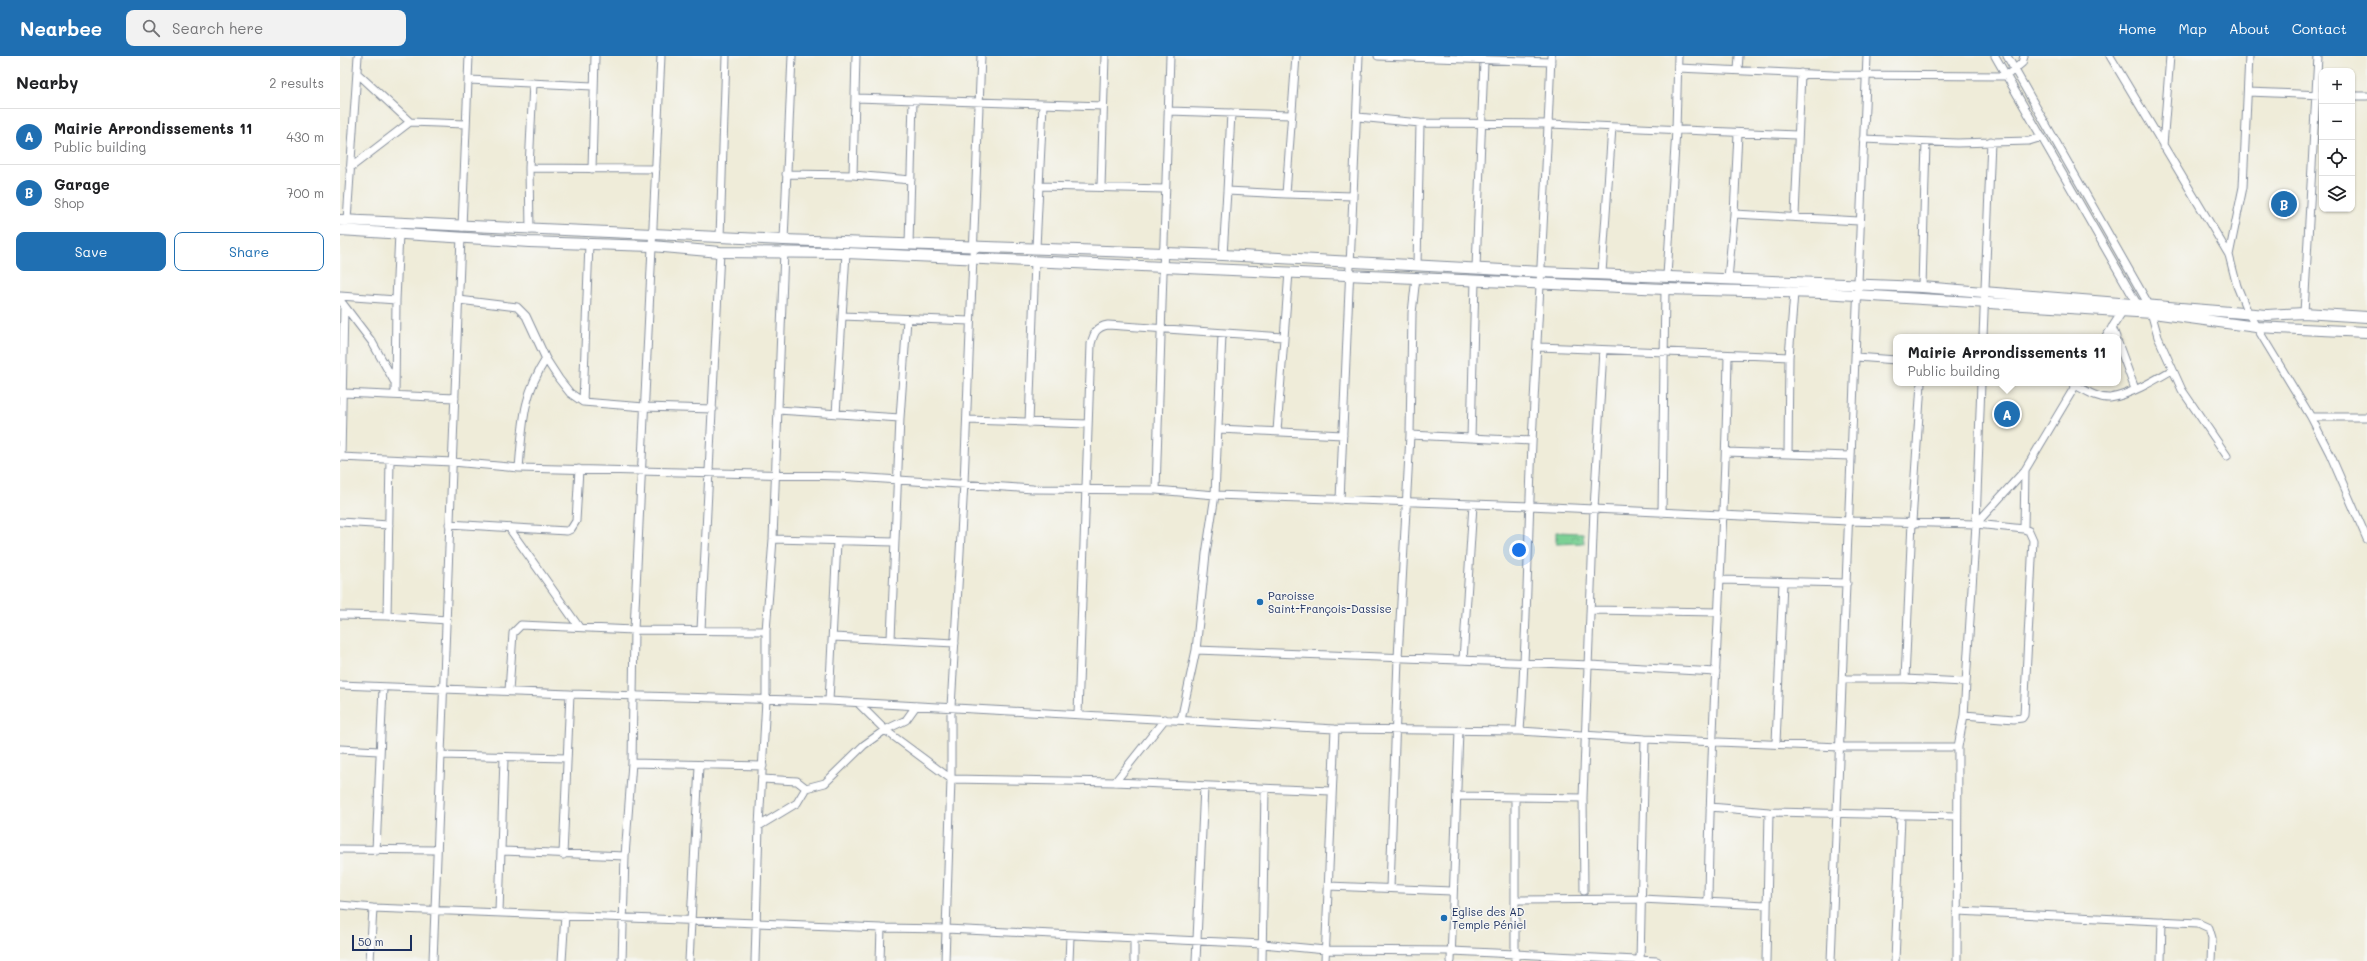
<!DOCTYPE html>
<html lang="en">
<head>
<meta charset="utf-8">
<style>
	:root { --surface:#fff; --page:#f2f2f2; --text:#202124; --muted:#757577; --line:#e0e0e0; --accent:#1f6fb2 }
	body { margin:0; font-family:Mali,sans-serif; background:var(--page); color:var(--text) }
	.controls { position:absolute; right:12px; top:12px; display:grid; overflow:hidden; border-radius:8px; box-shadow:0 1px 3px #0004 }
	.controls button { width:36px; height:36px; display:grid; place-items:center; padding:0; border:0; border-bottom:1px solid var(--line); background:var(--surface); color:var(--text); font:20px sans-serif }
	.scale { position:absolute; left:12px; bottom:10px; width:60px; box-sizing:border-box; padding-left:4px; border:2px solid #1b2f5e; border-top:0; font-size:11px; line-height:14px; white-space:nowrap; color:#1b2f5e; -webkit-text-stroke:3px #f6f6f2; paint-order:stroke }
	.you { position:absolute; left:1179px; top:494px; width:14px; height:14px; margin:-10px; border:3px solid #fff; border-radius:50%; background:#1a73e8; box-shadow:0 0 0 6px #1a73e833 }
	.badge { display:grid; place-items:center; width:26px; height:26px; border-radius:50%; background:var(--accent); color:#fff; font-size:13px; font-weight:700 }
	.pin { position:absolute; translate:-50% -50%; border:2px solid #fff; box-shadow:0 1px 4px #0006 }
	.popup { position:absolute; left:1553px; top:278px; width:228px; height:52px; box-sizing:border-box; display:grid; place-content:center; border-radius:8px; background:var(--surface); filter:drop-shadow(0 1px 3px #0005); font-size:13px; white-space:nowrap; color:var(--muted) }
	.popup b { font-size:15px; color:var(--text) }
	.popup::after { content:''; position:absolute; left:50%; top:100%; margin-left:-8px; border:8px solid transparent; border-top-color:var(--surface) }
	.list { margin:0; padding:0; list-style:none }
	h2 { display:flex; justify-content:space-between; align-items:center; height:52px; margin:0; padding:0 16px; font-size:17px }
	h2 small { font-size:13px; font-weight:400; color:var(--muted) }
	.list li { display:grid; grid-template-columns:26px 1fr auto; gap:12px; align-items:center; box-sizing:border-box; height:56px; padding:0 16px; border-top:1px solid var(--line) }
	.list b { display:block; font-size:15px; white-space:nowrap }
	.list p { margin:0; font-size:13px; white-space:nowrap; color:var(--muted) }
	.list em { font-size:13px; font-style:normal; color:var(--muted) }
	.actions { display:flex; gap:8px; padding:12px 16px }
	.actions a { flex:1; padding:9px 0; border:1px solid var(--accent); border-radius:8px; text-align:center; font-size:14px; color:var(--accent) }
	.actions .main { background:var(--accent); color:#fff }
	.icon { flex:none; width:22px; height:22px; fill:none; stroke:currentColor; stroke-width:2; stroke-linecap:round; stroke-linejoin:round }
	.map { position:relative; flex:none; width:2027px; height:905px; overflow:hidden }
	header { display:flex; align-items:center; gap:24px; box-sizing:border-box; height:56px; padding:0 20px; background:var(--accent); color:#fff }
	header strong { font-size:19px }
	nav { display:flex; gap:22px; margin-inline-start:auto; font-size:14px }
	.search { width:280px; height:36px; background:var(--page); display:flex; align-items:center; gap:10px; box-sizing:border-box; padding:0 14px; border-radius:8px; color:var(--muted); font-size:15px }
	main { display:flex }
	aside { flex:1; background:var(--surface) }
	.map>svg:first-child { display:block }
	.park { fill:url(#park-crowns); stroke:#4c8079 }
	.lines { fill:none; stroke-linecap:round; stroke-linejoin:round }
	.street-casing { stroke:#858e9c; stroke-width:9 }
	.secondary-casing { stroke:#858e9c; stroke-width:12 }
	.street { stroke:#fff; stroke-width:7 }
	.secondary { stroke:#fff; stroke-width:10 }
	.poi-dot { fill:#1f6fb2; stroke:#f6f6f2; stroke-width:1.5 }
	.labels { text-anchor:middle; stroke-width:3; stroke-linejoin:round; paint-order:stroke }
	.poi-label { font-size:11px; fill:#1b2f5e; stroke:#f6f6f2; text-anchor:start }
</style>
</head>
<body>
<header>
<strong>Nearbee</strong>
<div class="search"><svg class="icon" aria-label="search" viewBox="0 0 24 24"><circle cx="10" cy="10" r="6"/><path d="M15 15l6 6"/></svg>Search here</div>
<nav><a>Home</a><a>Map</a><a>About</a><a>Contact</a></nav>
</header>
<main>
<aside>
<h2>Nearby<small>2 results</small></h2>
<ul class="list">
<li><span class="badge">A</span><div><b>Mairie Arrondissements 11</b><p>Public building</p></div><em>430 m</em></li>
<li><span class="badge">B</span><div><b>Garage</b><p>Shop</p></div><em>700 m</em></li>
</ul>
<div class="actions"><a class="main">Save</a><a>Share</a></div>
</aside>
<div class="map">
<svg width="2027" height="905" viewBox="0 0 2027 905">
	<defs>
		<pattern id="park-crowns" width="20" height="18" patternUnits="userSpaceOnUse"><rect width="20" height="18" fill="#7cd094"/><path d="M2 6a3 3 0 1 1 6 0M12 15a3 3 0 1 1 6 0" fill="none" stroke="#65a97c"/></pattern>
	</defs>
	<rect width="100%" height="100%" fill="#f6f6f2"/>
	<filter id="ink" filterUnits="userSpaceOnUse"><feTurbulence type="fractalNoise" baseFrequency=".025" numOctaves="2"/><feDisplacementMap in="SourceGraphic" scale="8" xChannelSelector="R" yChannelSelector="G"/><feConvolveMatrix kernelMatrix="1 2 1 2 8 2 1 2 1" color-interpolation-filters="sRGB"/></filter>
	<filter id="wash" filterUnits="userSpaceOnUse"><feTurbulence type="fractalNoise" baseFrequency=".012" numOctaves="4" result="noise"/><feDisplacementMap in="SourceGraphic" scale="16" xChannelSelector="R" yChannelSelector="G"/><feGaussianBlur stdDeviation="0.9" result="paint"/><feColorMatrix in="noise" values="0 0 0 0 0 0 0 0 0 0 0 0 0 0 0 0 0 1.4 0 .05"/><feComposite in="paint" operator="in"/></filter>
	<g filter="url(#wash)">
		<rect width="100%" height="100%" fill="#efecd9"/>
		<path class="park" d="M1216,476l27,1 1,10 -28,1z"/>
	</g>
	<g filter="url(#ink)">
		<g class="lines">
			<g class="street-casing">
				<path id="street" d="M956,0l-10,138 67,2
					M1038,0l173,6
					M1655,0l144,251
					M1667,0l142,249 9,32 24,53 45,66
					M1770,0l119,199 8,31 11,27 63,104 19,37 37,85
					M1338,12l155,7 173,1 16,-13 2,-7
					M1398,14l1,-14
					M17,17l53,49
					M129,24l124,6
					M1908,36l74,3
					M2012,40h15
					M516,42l247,8
					M829,55l122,4
					M891,57l-4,78 59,3
					M1018,61l62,6 130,1 247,11
					M1523,83l94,4 72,-2 13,-4
					M1823,90l7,-90
					M10,112l60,-46 55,2
					M189,112l127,1
					M252,113l3,-113
					M446,118l67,1 58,5
					M513,119l3,-119
					M698,130l127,3
					M761,131l4,-131
					M1394,158l125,7
					M1455,160l6,-143
					M7,164l11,-164
					M122,171l7,-171
					M190,174l-1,-62 4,-85
					M380,181l6,-181
					M444,184l8,-184
					M569,188l4,-143
					M696,191l7,-142
					M883,199l4,-64
					M1889,199l14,-68 6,-131
					M1077,209l3,-142
					M1136,212l8,-207
					M1262,217l10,-146
					M1327,220l9,-146 2,-74
					M1388,223l6,-65 4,-80
					M1582,231l4,-145
					M0,240l56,4 3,-67
					M0,244l32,42 22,39
					M119,244l58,7 9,9 20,43 13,20 11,14 13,9 61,5 69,2
					M1964,257l14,-257
					M502,260l128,5
					M1772,271l4,10
					M1643,281l8,-196
					M1766,281l16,-25
					M1778,287l17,46
					M1199,291l250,10
					M1516,301l40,3
					M1735,329c10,5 23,14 35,13 20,-3 45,-18 62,-28
					M3,337l112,5
					M55,339l1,-95
					M243,346l6,-158
					M438,354l122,8
					M496,358l10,-161
					M1971,361h56
					M627,364l121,4
					M689,367l6,-161
					M879,373l124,6
					M937,375l12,-159
					M1070,379l122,6
					M1131,382l4,-158
					M1386,396l124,4
					M1448,398l1,-97 5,-64
					M0,401l113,5 66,6 320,8 194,13 123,1 59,5 315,11 318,15 128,3 48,5 5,2 4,9 -9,175 -2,3 -8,1 -50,-4
					M1,401l3,-150
					M179,412c4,-43 3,-72 27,-109
					M816,434l14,-434
					M1000,444l19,-444
					M1322,457l3,-224
					M0,466l49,3
					M109,468l118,7 4,-2 5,-8 3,-52
					M1636,468l49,-54 52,-87
					M169,472l70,99
					M1684,473l1,-59
					M433,483l121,3
					M1380,524l127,3
					M1251,554l128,2
					M0,559l47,1 60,4
					M47,560l3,-156
					M361,574l19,-378
					M493,581l122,6
					M551,583l9,-221 7,-99
					M856,594l10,-96 9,-59 7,-161
					M1123,604l10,-155
					M1503,623h62l59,3
					M1565,623l7,-157 9,-139
					M0,629l230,9 259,7 506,28 185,2 125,8 195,8h118
					M169,635l4,-58 8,-8 113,5 132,1
					M489,645l8,-159
					M519,648l26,26 66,49 164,3 216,9
					M738,658l13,-370c3,-11 5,-17 17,-19l175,12
					M841,664l15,-70 394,15 126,7
					M1180,675c7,-96 8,-192 12,-288 6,-129 14,-258 19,-387
					M1436,687l7,-161
					M0,693l39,2
					M101,699l126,3
					M292,707l131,3
					M775,726l50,-63
					M466,732l19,-5 39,-38 21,-15 21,-10 10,-14
					M1119,740l124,2
					M1175,742v163
					M1370,751l59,5 188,4
					M419,770l38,-23 9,-15 -9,-7 -35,-2
					M0,793l96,1
					M36,795l7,-164
					M163,795l122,5
					M223,799l7,-161
					M988,830l124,5
					M1050,832l8,-230 12,-223 2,-122 4,-36
					M1244,835l-1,-93 11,-289 9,-159
					M1176,844l125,-1 125,6
					M1368,847c2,-183 17,-365 20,-548
					M0,849l33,3 508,20 65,1 317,15 62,6 127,1 205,10
					M1618,855l240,12 11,5 3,10 -1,23
					M159,856l5,-154
					M30,905l3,-53
					M93,905l28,-724
					M222,905l3,-46
					M282,905l3,-105 7,-93 2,-133 27,-574
					M349,905l10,-195
					M415,905l4,-135 7,-126v-69l7,-92 11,-288
					M540,905l1,-33
					M605,905l6,-182v-72l13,-224 17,-427
					M729,905l1,-25
					M794,905v-22
					M856,905l8,-174
					M922,905l3,-171
					M985,905l10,-232
					M1111,905l8,-231
					M1300,905l5,-222
					M1426,905l3,-149
					M1491,905l36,-905
					M1555,905l6,-145
					M1617,905l1,-214 6,-32 12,-191 5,-141
					M1821,905l1,-40"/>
			</g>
			<g class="secondary-casing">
				<path id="secondary" d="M0,164l444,20 439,15 318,17 381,15 345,28 37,-2 63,4
					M0,174l189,12 123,4 68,6 126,1 819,36 157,4 331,20 103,14 111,5"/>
			</g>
			<use href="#street" class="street"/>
			<use href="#secondary" class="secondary"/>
		</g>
	</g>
	<g class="poi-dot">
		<circle cx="920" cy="546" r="4"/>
		<circle cx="1104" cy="862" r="4"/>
	</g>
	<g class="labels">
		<g class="poi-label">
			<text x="928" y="544">Paroisse<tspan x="928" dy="13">Saint-François-Dassise</tspan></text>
			<text x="1112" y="860">Eglise des AD<tspan x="1112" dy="13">Temple Péniel</tspan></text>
		</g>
	</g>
</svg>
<div class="controls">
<button>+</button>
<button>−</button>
<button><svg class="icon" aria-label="locate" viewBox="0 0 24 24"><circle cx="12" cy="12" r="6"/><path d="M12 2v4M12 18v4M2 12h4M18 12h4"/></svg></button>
<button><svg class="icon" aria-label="layers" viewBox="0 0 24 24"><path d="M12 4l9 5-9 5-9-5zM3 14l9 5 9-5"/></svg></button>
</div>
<div class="scale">50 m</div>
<div class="you"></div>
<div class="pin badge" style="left:1667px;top:358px">A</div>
<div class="popup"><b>Mairie Arrondissements 11</b>Public building</div>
<div class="pin badge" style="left:1944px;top:148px">B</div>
</div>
</main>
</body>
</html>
